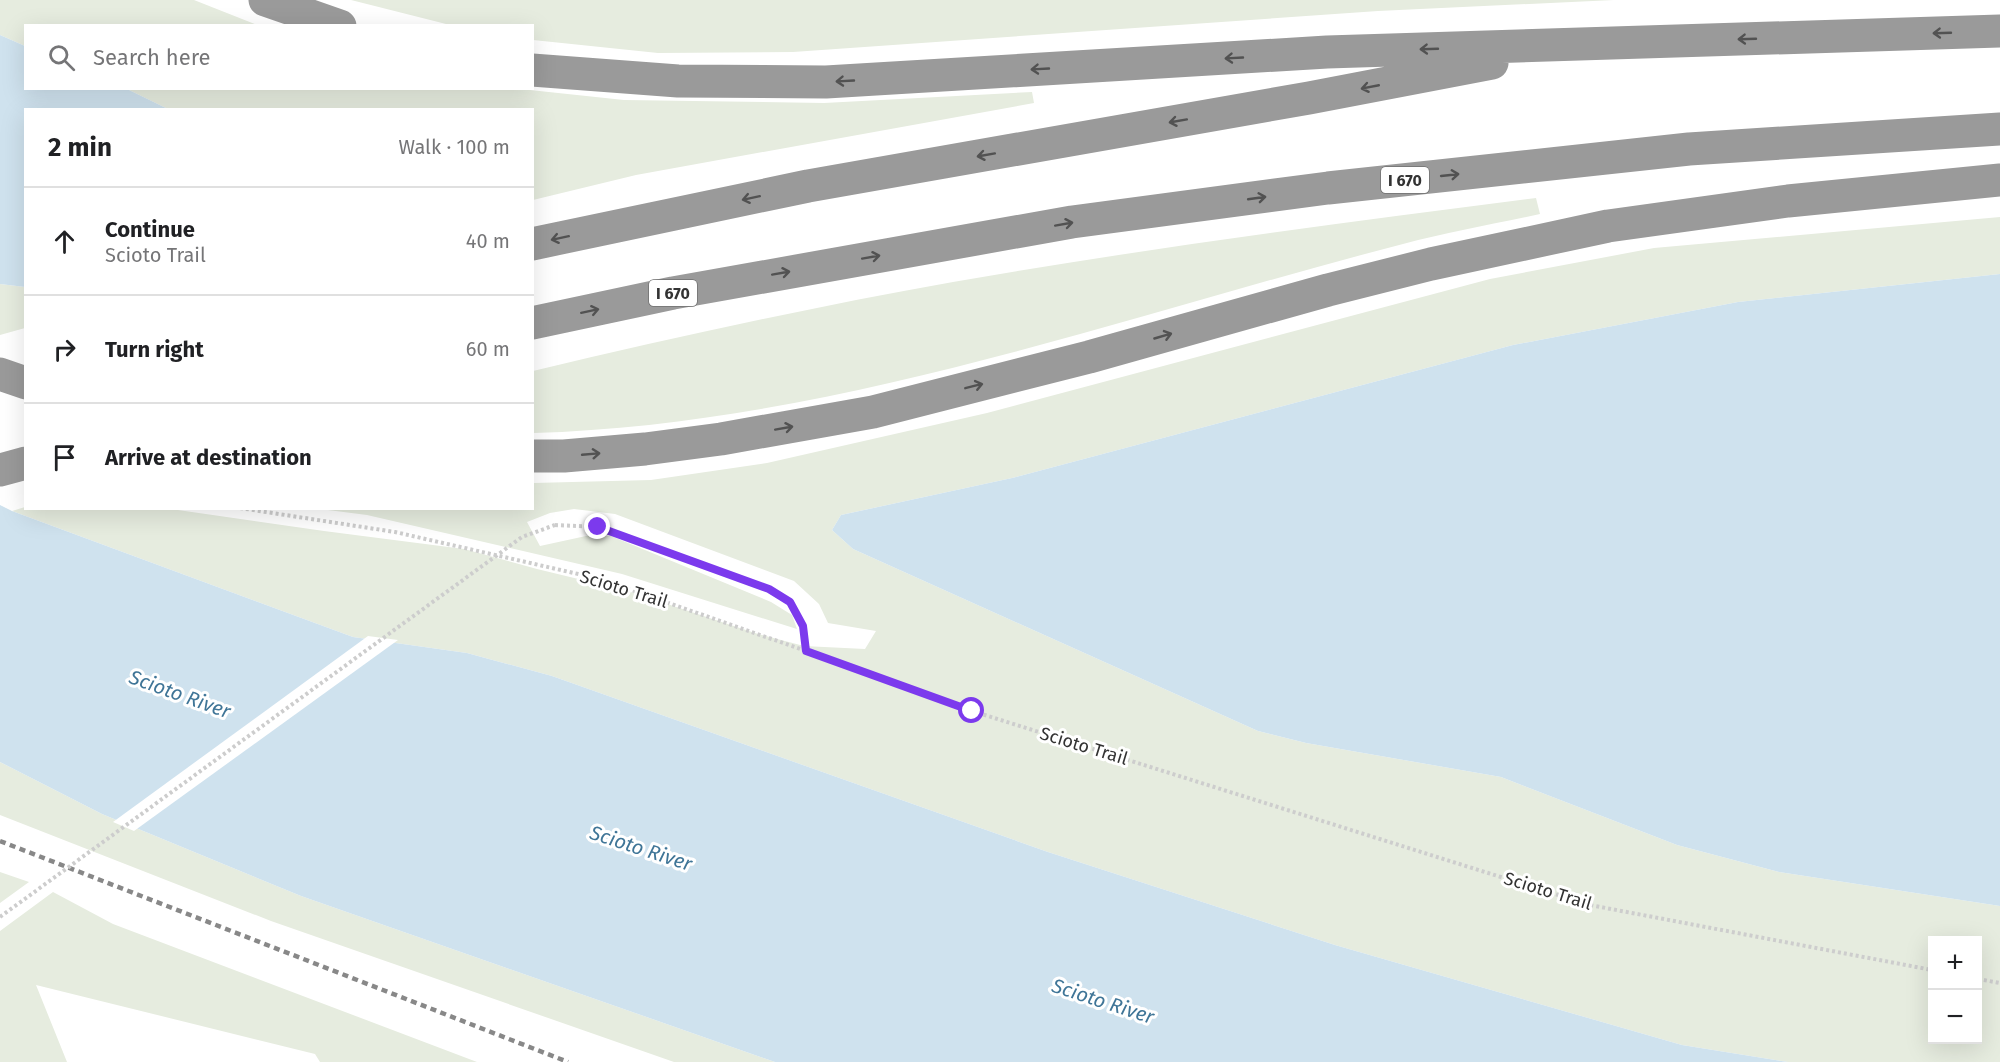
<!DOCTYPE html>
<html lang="en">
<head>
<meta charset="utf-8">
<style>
	:root { --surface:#fff; --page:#f6f6f6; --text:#202124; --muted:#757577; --line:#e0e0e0 }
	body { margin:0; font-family:"Fira Sans",sans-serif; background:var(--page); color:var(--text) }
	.controls { position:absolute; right:18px; bottom:18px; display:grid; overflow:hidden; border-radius:0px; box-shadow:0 6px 24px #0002 }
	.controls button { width:54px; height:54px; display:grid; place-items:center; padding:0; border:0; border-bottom:2px solid var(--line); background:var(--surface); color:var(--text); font:30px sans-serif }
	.stop { position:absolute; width:18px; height:18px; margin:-14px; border:4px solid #7c3aed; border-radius:50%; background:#fff }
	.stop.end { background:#7c3aed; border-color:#fff; box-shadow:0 2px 6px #0008 }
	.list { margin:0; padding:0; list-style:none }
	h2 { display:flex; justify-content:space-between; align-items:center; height:78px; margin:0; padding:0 24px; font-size:26px }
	h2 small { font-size:20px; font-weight:400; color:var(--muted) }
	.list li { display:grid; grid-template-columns:39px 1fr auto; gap:18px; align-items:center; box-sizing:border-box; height:108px; padding:0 24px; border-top:2px solid var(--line) }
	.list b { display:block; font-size:22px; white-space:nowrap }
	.list p { margin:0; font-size:20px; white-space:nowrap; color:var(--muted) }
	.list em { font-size:20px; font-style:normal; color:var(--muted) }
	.icon { flex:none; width:33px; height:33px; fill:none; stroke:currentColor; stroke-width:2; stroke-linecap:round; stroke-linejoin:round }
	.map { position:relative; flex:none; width:2000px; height:1062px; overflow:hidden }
	.search { position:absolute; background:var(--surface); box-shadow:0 6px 24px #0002; left:24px; top:24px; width:510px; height:66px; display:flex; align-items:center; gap:15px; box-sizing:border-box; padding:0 21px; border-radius:0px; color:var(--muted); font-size:22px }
	.panel { position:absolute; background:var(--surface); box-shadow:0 6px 24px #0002; left:24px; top:108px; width:510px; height:402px; border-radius:0px }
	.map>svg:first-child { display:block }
	.green { fill:#e6ecdf; fill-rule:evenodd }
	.water { fill:#cfe2ee }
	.pier { fill:#fff }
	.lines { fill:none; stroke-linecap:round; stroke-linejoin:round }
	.path { stroke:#cdcdcd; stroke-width:4; stroke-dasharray:3 3; stroke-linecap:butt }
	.highway { stroke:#9a9a9a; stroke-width:33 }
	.rail { stroke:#888; stroke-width:4.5; stroke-dasharray:6 4.5; stroke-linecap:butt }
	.path-bridge { stroke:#cdcdcd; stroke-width:4; stroke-dasharray:3 3; stroke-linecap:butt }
	.oneway { stroke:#525252 }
	.route { stroke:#7c3aed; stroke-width:8 }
	.labels { text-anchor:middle; stroke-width:6; stroke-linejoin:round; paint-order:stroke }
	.shield { fill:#fff; stroke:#707070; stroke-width:1.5 }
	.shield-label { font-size:16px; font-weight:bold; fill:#333 }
	.street-label { font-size:18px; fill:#333; stroke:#fff }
	.water-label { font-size:20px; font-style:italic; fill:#3f7597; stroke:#fff }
</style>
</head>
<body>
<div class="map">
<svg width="2000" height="1062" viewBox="0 0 2000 1062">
	<rect width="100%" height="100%" fill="#fff"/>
	<path class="green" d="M0,0h194l63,25 -231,1 -1,20 -25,-11z
		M351,0h1263l-236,11 -585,41 -135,1 -125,-13 -1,-14 -82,-1z
		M511,88l113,12 200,3 208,-11 2,11 -398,72 -103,25 -1,-90 -364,-1 -41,-20z
		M1536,198l4,16c-46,10 -92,18 -137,30 -287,74 -572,180 -870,189v-62c139,-33 279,-64 420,-89 194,-34 389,-59 583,-84z
		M2000,217v57l-262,28 -225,43 -501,133 -171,37 -9,15 21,19 405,182 48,12 195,34 176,68 102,27 221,34v156h-212l-106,-17 -347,-100 -287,-93 -496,-176 -85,-23 -114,-16 -341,-126 13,-4 1,1 145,1 153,22 140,18 73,20 91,22 130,43 46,12 61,3 11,-18 -48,-8 -9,-19 -25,-23 -179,-67 -41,-5 -24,4 -23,9 13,24 46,-10h25l160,66 21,13 5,14 -175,-55 -255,-59 -47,-6 212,-1 1,-25 118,-3 116,-17 220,-50 503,-134 164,-31zM1932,940h46v100h-46z
		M0,284l25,3v41l-25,7z
		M0,762l102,52 199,82 474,166h-101l-403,-141 -271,-106z
		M0,872l29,10 -29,21z
		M53,892l60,32 364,138h-157l-5,-8 -279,-69 31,77h-67v-131z"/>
	<path class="water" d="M0,35l25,11 1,42 101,1 41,20 -142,1 -1,177 -25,-3z
		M2000,274v632l-221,-34 -102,-27 -176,-68 -195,-34 -48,-12 -405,-182 -21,-19 9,-15 171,-37 501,-133 225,-43z
		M0,505l12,6 341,126 114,16 85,23 496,176 287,93 347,100 106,17h-1013l-474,-166 -199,-82 -102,-52z"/>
	<path class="pier" d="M368,636l30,4 -264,191 -21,-9z"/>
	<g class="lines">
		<path class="path" d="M240,508l155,24 205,47 206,72 166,60 618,194 342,65
			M555,525l43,2 171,62 22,13 12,24 3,25
			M1978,979l22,4"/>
		<path class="highway" d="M265,0l75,26
			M532,70l146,11 148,1 501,-30 673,-21
			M532,244l276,-58 501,-88 183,-35
			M532,323l141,-30 399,-71 256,-34 361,-39 311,-20
			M0,374l26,9
			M532,456h32l81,-7 76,-10 152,-27 216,-55 239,-67 103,-26 177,-38 180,-25 212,-21
			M0,470l26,-7"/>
		<path class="rail" d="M0,841l568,221"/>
		<path class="path-bridge" d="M0,917l522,-380 33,-12"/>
	</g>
	<defs><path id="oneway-shaft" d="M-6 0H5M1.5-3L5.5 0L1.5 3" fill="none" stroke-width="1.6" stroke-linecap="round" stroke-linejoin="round" transform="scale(1.5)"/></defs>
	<g class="oneway">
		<use href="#oneway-shaft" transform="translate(1942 33) rotate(178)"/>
		<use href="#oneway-shaft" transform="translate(1747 39) rotate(178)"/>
		<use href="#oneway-shaft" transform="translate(1429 49) rotate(178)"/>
		<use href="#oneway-shaft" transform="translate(1234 58) rotate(177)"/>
		<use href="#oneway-shaft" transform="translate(1040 69) rotate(177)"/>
		<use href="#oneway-shaft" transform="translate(845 81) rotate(177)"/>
		<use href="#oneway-shaft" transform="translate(1370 87) rotate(169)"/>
		<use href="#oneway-shaft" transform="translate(1178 121) rotate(170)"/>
		<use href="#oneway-shaft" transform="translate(986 155) rotate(170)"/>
		<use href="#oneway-shaft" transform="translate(1450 175) rotate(-6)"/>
		<use href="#oneway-shaft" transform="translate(751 198) rotate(168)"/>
		<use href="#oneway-shaft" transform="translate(1257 198) rotate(-8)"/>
		<use href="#oneway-shaft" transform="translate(1064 224) rotate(-10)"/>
		<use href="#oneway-shaft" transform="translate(560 238) rotate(168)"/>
		<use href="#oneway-shaft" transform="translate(871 257) rotate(-10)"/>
		<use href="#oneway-shaft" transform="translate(781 273) rotate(-10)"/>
		<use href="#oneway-shaft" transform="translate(590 311) rotate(-12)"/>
		<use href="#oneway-shaft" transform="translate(1163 336) rotate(-16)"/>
		<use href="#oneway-shaft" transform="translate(974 386) rotate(-14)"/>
		<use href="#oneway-shaft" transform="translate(784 428) rotate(-10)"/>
		<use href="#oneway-shaft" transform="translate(591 454) rotate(-5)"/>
	</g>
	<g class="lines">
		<path class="route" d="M598,527l171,62 21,13 13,24 3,25 166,60"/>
	</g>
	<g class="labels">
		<g class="shield">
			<rect x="1381" y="167" width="48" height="26" rx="4.5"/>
			<rect x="649" y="280" width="48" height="26" rx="4.5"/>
		</g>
		<g class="shield-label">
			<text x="1405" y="186">I 670</text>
			<text x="673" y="299">I 670</text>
		</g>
		<g class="street-label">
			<text transform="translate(624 589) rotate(17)" y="6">Scioto Trail</text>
			<text transform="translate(1084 746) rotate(17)" y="6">Scioto Trail</text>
			<text transform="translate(1548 891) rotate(17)" y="6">Scioto Trail</text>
		</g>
		<g class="water-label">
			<text transform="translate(180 694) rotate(20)" y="7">Scioto River</text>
			<text transform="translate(641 848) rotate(18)" y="7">Scioto River</text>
			<text transform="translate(1103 1001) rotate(18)" y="7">Scioto River</text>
		</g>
	</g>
</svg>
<div class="controls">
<button>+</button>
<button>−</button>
</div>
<div class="stop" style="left:972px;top:711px"></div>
<div class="stop end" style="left:598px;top:527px"></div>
<div class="search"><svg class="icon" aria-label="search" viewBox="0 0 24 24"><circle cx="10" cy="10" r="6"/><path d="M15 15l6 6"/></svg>Search here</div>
<section class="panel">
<h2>2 min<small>Walk · 100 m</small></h2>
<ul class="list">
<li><svg class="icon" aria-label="ahead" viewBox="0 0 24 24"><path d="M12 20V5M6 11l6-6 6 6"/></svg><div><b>Continue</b><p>Scioto Trail</p></div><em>40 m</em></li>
<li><svg class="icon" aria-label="right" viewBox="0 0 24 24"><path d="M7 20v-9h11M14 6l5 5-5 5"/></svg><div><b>Turn right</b></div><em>60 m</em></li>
<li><svg class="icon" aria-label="arrive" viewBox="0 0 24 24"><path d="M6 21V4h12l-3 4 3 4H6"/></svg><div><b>Arrive at destination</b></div></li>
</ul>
</section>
</div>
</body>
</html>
